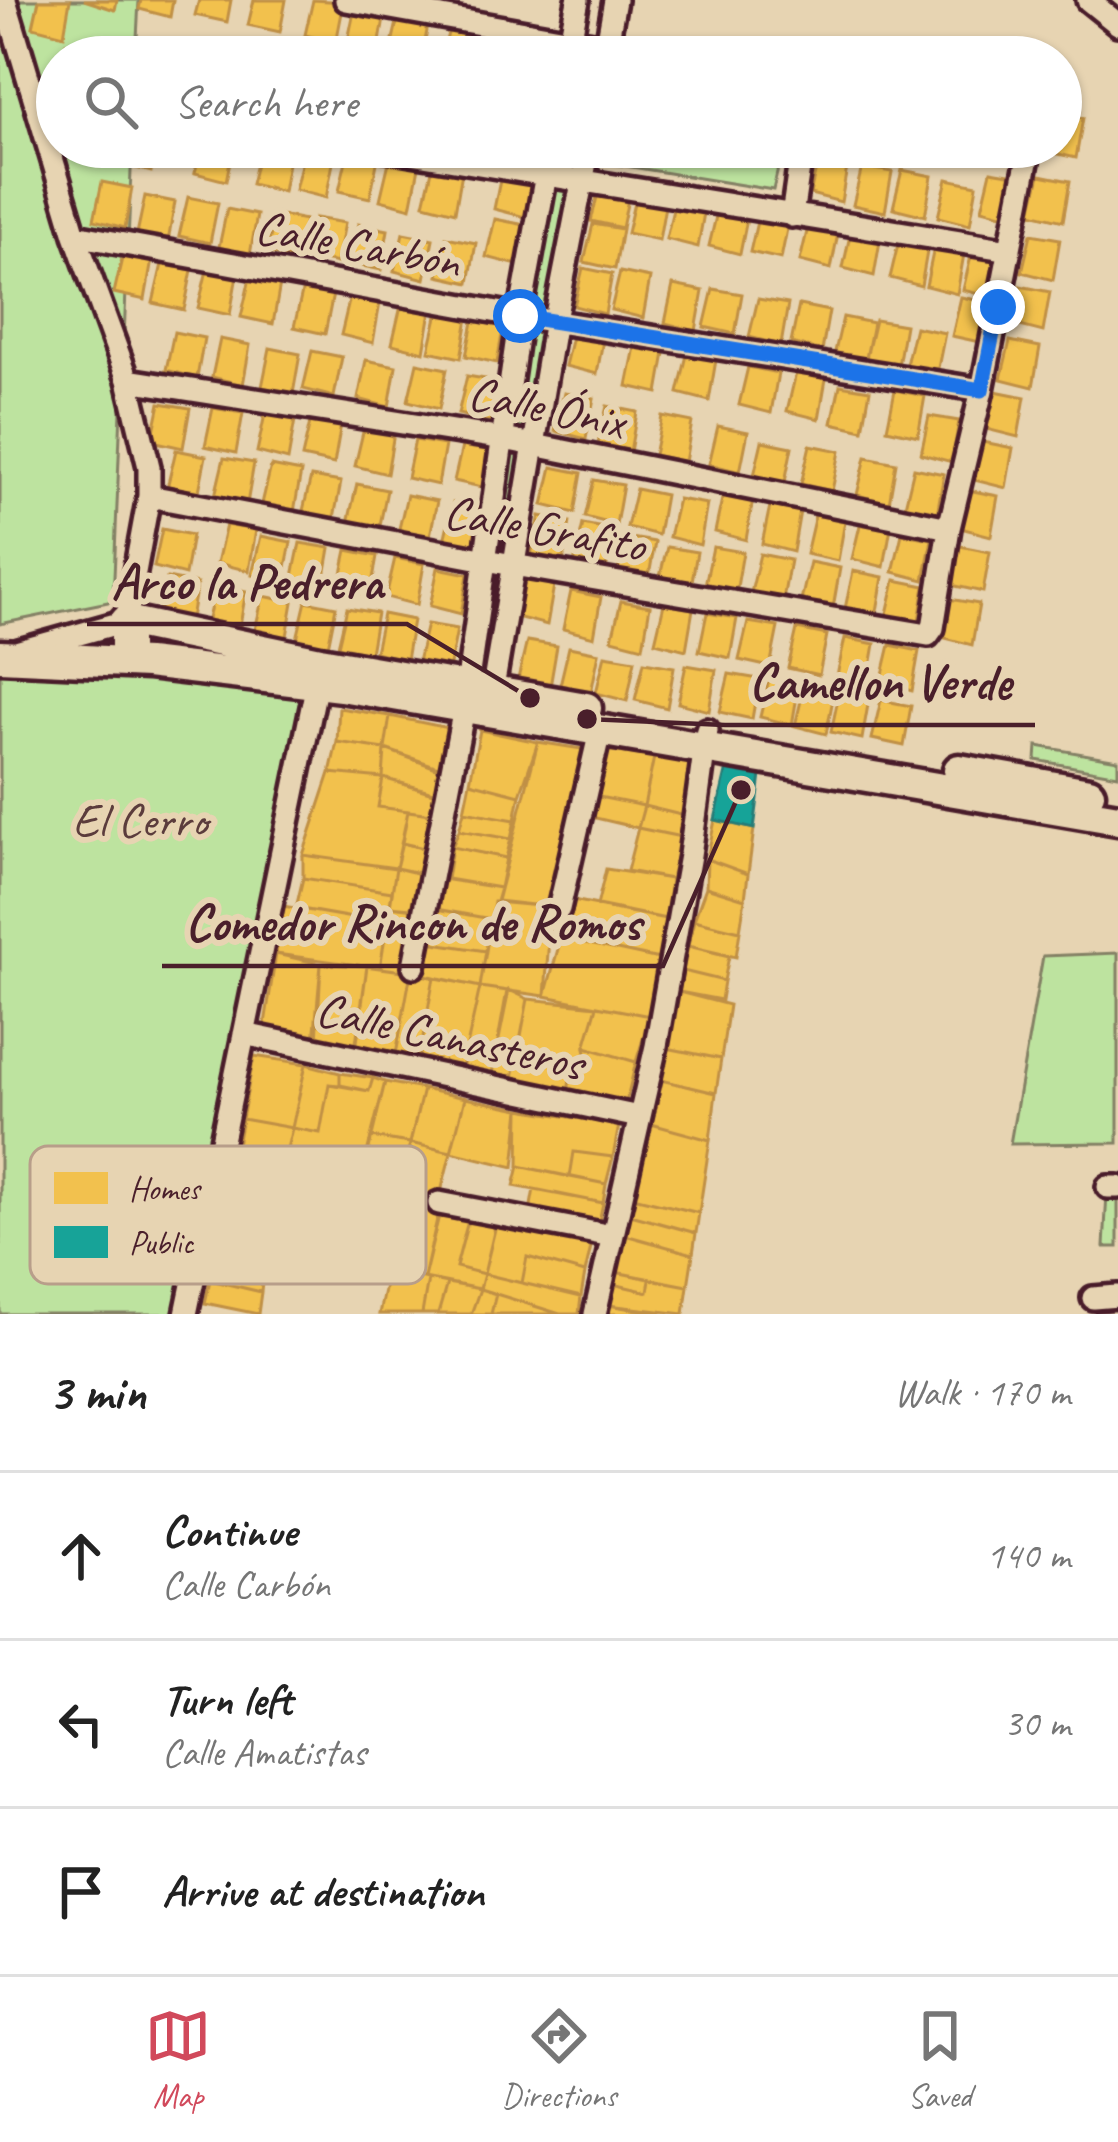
<!DOCTYPE html>
<html lang="en">
<head>
<meta charset="utf-8">
<style>
	:root { --surface:#fff; --page:#f6f6f6; --text:#222; --muted:#767676; --line:#e0e0e0; --accent:#d1495b }
	body { margin:0; font-family:Caveat,sans-serif; background:var(--page); color:var(--text) }
	.stop { position:absolute; width:36px; height:36px; margin:-27px; border:9px solid #1a73e8; border-radius:50%; background:#fff }
	.stop.end { background:#1a73e8; border-color:#fff; box-shadow:0 3px 12px #0008 }
	.list { margin:0; padding:0; list-style:none }
	h2 { display:flex; justify-content:space-between; align-items:center; height:156px; margin:0; padding:0 48px; font-size:51px }
	h2 small { font-size:39px; font-weight:400; color:var(--muted) }
	.list li { display:grid; grid-template-columns:78px 1fr auto; gap:36px; align-items:center; box-sizing:border-box; height:168px; padding:0 48px; border-top:3px solid var(--line) }
	.list b { display:block; font-size:45px; white-space:nowrap }
	.list p { margin:0; font-size:39px; white-space:nowrap; color:var(--muted) }
	.list em { font-size:39px; font-style:normal; color:var(--muted) }
	.icon { flex:none; width:66px; height:66px; fill:none; stroke:currentColor; stroke-width:2; stroke-linecap:round; stroke-linejoin:round }
	.map { position:relative; flex:none; width:1118px; height:1314px; overflow:hidden }
	.search { position:absolute; background:var(--surface); box-shadow:0 3px 9px #0004; left:36px; right:36px; top:36px; height:132px; display:flex; align-items:center; gap:30px; box-sizing:border-box; padding:0 42px; border-radius:66px; color:var(--muted); font-size:45px }
	.sheet { height:660px; background:var(--surface) }
	nav { display:flex; justify-content:space-around; align-items:center; box-sizing:border-box; height:168px; border-top:3px solid var(--line); background:var(--surface); font-size:33px; color:var(--muted) }
	nav a { display:grid; justify-items:center; gap:6px }
	nav .on { color:var(--accent) }
	.map>svg:first-child { display:block }
	.green { fill:#bde39f; stroke:#848165; stroke-width:3 }
	.homes { fill:#f2c14e; stroke:#c09044; stroke-width:3 }
	.public { fill:#17a398; stroke:#267b77; stroke-width:3 }
	.lines { fill:none; stroke-linecap:round; stroke-linejoin:round }
	.street-casing { stroke:#4a1f2b; stroke-width:30 }
	.secondary-casing { stroke:#4a1f2b; stroke-width:39 }
	.street { stroke:#e7d4b2; stroke-width:21 }
	.secondary { stroke:#e7d4b2; stroke-width:30 }
	.route { stroke:#1a73e8; stroke-width:15 }
	.labels { text-anchor:middle; stroke-width:12; stroke-linejoin:round; paint-order:stroke }
	.street-label { font-size:48px; fill:#4a1f2b; stroke:#e7d4b2 }
	.park-label { font-size:48px; fill:#5b3c3c; stroke:#e7d4b2 }
	.key { fill:#e7d4b2; stroke:#b89e8a; stroke-width:3 }
	.key-label { font-size:33px; fill:#4a1f2b }
	.leader { fill:none; stroke:#4a1f2b; stroke-width:4.5 }
	.callout-dot { fill:#4a1f2b; stroke:#e7d4b2; stroke-width:4.5 }
	.callout-label { font-size:51px; text-anchor:middle; font-weight:bold; fill:#4a1f2b; stroke:#e7d4b2; stroke-width:12; stroke-linejoin:round; paint-order:stroke }
</style>
</head>
<body>
<div class="map">
<svg width="1118" height="1314" viewBox="0 0 1118 1314">
	<rect width="100%" height="100%" fill="#e7d4b2"/>
	<filter id="ink" filterUnits="userSpaceOnUse"><feTurbulence type="fractalNoise" baseFrequency=".00833" numOctaves="2"/><feDisplacementMap in="SourceGraphic" scale="24" xChannelSelector="R" yChannelSelector="G"/><feConvolveMatrix kernelMatrix="1 2 1 2 8 2 1 2 1" color-interpolation-filters="sRGB"/></filter>
	<g filter="url(#ink)">
		<path class="green" d="M0,0h139l-3,57h-79v90h75l-19,454 -113,23z
			M558,147h22l-96,529 -13,-1z
			M604,147h179l-10,43 -172,-28z
			M0,665l123,5 182,29 -118,615h-187z
			M1037,746l81,14v15l-82,-15z
			M1118,953v190l-108,1 33,-188z
			M1107,1193h11v54h-14z"/>
		<path class="homes" d="M39,0h31l-6,35 -31,-8z
			M84,0h33l-2,10z
			M141,0h32l-3,17 -31,-8z
			M199,0h32l-4,22 -32,-7z
			M254,0h32l-6,32 -32,-7z
			M313,0l31,2 -8,41 -31,-8z
			M355,7l30,6 -7,40 -31,-8z
			M399,14l30,6 -7,37 -32,-5z
			M450,25l29,6 -5,26h-32z
			M487,32l30,6 -4,19h-32z
			M527,41l30,5 -2,11h-32z
			M66,43l29,6 -1,8h-32z
			M110,47l30,6 -1,4h-31z
			M1061,114l22,4 -7,40 -31,-7v-4h16z
			M75,147h32l-2,16 -32,-8z
			M123,147h32l-4,25 -31,-8z
			M201,147h32l-7,34 -31,-8z
			M260,147l30,4 -7,41 -32,-8z
			M955,147h33l-2,12 -32,-7z
			M991,147h33l-3,13 -31,-7z
			M304,152l30,6 -8,40 -31,-8z
			M348,152l30,6 -8,40 -31,-7z
			M819,156l29,6 -7,40 -31,-8z
			M389,162l30,5 -8,41 -31,-8z
			M433,166l29,6 -7,40 -31,-8z
			M862,167l30,5 -7,40 -32,-7z
			M902,170l30,6 -7,40 -32,-8z
			M502,171l30,5 -7,41 -31,-8z
			M991,171l30,5 -8,41 -31,-8z
			M1040,175l30,6 -7,40 -32,-8z
			M947,179l30,6 -7,40 -32,-8z
			M102,182l30,6 -7,40 -31,-8z
			M599,189l30,5 -7,34 -31,-7z
			M636,194l30,6 -7,40 -32,-7z
			M145,196l30,6 -7,40 -31,-8z
			M188,197l30,6 -8,40 -31,-7z
			M675,201l30,6 -7,40 -32,-8z
			M718,208l30,6 -8,40 -31,-8z
			M227,209l30,6 -7,40 -31,-8z
			M759,213l30,6 -8,40 -31,-7z
			M275,214l30,6 -7,40 -31,-8z
			M315,218l30,5 -8,40 -31,-7z
			M495,219l30,6 -8,40 -31,-8z
			M809,223l30,5 -8,41 -31,-8z
			M358,224l30,6 -7,40 -32,-7z
			M593,224l29,5 -7,40 -31,-7z
			M851,230l30,5 -7,41 -31,-8z
			M403,233l30,6 -8,40 -31,-8z
			M1031,234l29,5 -7,41 -31,-8z
			M446,237l30,6 -7,40 -31,-7z
			M899,240l29,6 -7,40 -31,-8z
			M934,248l30,6 -7,40 -31,-8z
			M972,252l30,6 -8,40 -31,-8z
			M123,254l29,6 -7,40 -31,-7z
			M162,264l30,6 -8,40 -31,-7z
			M583,268l29,6 -7,40 -31,-8z
			M207,270l30,5 -7,40 -32,-7z
			M620,272l30,6 -7,40 -32,-8z
			M250,278l30,6 -7,40 -32,-7z
			M673,285l30,6 -7,40 -31,-8z
			M1020,286l30,6 -7,40 -31,-8z
			M303,288l30,6 -8,40 -31,-7z
			M713,289l29,5 -7,40 -31,-7z
			M350,297l30,6 -7,40 -32,-8z
			M961,297l30,6 -7,40 -32,-7z
			M758,299l30,5 -7,41 -32,-8z
			M799,305l30,6 -7,40 -31,-8z
			M401,306l30,5 -7,41 -32,-8z
			M438,312l30,6 -7,40 -32,-7z
			M474,317l30,6 -7,40 -31,-7z
			M843,317l30,6 -8,40 -31,-7z
			M875,320l30,5 -7,41 -32,-8z
			M915,327l30,6 -8,40 -31,-8z
			M574,328l30,6 -7,40 -32,-8z
			M174,332l30,6 -7,40 -31,-8z
			M220,339l30,6 -7,40 -31,-8z
			M1010,341l30,6 -7,40 -32,-8z
			M635,347l30,6 -7,40 -31,-7z
			M270,348l30,6 -7,40 -31,-7z
			M312,351l30,6 -8,40 -31,-8z
			M687,355l29,5 -7,41 -31,-8z
			M366,360l30,6 -7,41 -31,-8z
			M417,363l30,6 -8,40 -31,-8z
			M748,367l30,6 -7,40 -32,-8z
			M796,373l30,6 -7,40 -32,-8z
			M467,376l30,5 -7,41 -32,-8z
			M840,385l30,5 -7,40 -31,-7z
			M895,390l30,6 -7,40 -31,-7z
			M995,391l30,6 -7,40 -32,-8z
			M564,393l30,5 -8,41 -31,-8z
			M160,403l30,5 -7,40 -31,-7z
			M607,406l30,6 -7,40 -32,-8z
			M213,408l30,5 -7,40 -31,-7z
			M265,414l30,6 -7,40 -31,-8z
			M662,416l30,6 -7,40 -31,-7z
			M929,416l30,5 -7,41 -31,-8z
			M311,418l30,6 -7,40 -32,-7z
			M718,426l30,6 -8,40 -31,-8z
			M364,428l30,5 -7,41 -32,-8z
			M415,440l30,5 -7,40 -31,-7z
			M762,441l30,6 -8,40 -31,-7z
			M463,442l30,6 -7,40 -32,-7z
			M983,442l30,6 -7,40 -32,-8z
			M810,445l30,6 -8,40 -31,-7z
			M176,450l30,6 -8,40 -31,-8z
			M866,457l30,6 -7,40 -32,-8z
			M224,458l30,5 -7,41 -32,-8z
			M271,466l30,6 -7,40 -32,-8z
			M552,467l30,6 -7,40 -32,-8z
			M914,468l30,6 -7,40 -32,-8z
			M311,477l30,5 -8,41 -31,-8z
			M594,480l29,5 -7,40 -31,-8z
			M357,484l30,6 -8,40 -31,-7z
			M636,489l29,6 -7,40 -31,-8z
			M968,490l30,6 -7,40 -31,-8z
			M723,494l30,5 -7,41 -31,-8z
			M407,495l30,6 -8,40 -31,-8z
			M678,499l29,5 -7,41 -31,-8z
			M453,503l30,6 -7,40 -32,-8z
			M770,506l30,5 -7,41 -31,-8z
			M815,515l30,6 -7,40 -32,-7z
			M540,516l30,6 -7,40 -32,-7z
			M861,521l30,6 -7,40 -32,-8z
			M583,524l30,6 -7,40 -32,-7z
			M226,525l30,5 -7,41 -32,-8z
			M162,529l30,6 -7,40 -31,-8z
			M902,534l30,5 -8,41 -31,-8z
			M261,536l30,6 -8,40 -31,-7z
			M625,537l30,5 -7,40 -31,-7z
			M300,543l30,5 -7,40 -31,-7z
			M960,546l30,6 -7,40 -32,-7z
			M667,547l30,5 -7,41 -32,-8z
			M713,547l30,5 -7,41 -31,-8z
			M347,550l30,6 -7,40 -31,-8z
			M760,554l30,6 -7,40 -32,-7z
			M395,558l29,6 -7,41 -31,-8z
			M810,562l30,6 -7,40 -32,-7z
			M438,568l30,6 -7,40 -31,-8z
			M853,571l30,6 -7,40 -31,-8z
			M167,578l30,6 -7,40 -32,-8z
			M524,579l30,6 -7,40 -31,-8z
			M895,580l30,6 -7,40 -32,-8z
			M216,585l30,6 -7,40 -32,-8z
			M571,591l30,6 -7,40 -31,-8z
			M263,596l30,6 -7,40 -32,-8z
			M949,599l30,5 -7,41 -31,-8z
			M306,601l30,6 -8,40 -31,-8z
			M621,601l29,5 -7,41 -31,-8z
			M664,604l29,5 -7,41 -31,-8z
			M347,608l30,5 -7,40 -32,-7z
			M707,613l30,5 -7,40 -31,-7z
			M383,614l30,6 -7,40 -31,-8z
			M748,622l30,5 -8,40 -31,-7z
			M427,624l30,5 -8,41 -31,-8z
			M797,629l30,6 -8,40 -31,-7z
			M845,638l30,6 -7,40 -31,-8z
			M527,641l30,5 -7,41 -32,-8z
			M890,645l29,6 -7,40 -31,-8z
			M569,647l30,6 -8,40 -31,-8z
			M605,655l30,5 -8,41 -31,-8z
			M644,662l30,5 -7,41 -32,-8z
			M686,665l30,5 -7,41 -31,-8z
			M729,674l30,5 -7,40 -32,-7z
			M769,679l30,6 -7,40 -32,-8z
			M804,688l30,6 -8,40 -31,-8z
			M839,694l30,5 -7,40 -31,-7z
			M881,700l30,6 -7,40 -32,-7z
			M339,708l51,8 -5,33 -48,-7z
			M390,716l63,13 -3,42 -65,-22z
			M480,730l58,12 -18,53 -50,-13z
			M337,742l48,7 -2,29 -53,-5z
			M538,742l50,8 -37,157 -54,-6z
			M385,749l65,24 -6,22 -61,-17z
			M605,750l49,7 -10,49 -50,-10z
			M654,757l45,7 -10,53 -45,-11z
			M330,773l53,5 -5,29 30,4 -12,57 -93,-13z
			M383,778l60,18 -4,19 -61,-8z
			M470,782l50,13 -5,25 -51,-9z
			M594,796l50,10 -6,22 -51,-12z
			M644,806l45,11 -8,20 -43,-9z
			M408,811l31,4 -6,35 -31,-7z
			M464,811l51,9 -4,19 -52,-9z
			M715,820l39,9 -6,45 -41,-15z
			M638,828l43,9 -10,42 -44,-8z
			M459,830l52,9 -5,19 -54,-11z
			M402,843l31,8 -5,24 -32,-7z
			M452,847l54,11 -6,30 -53,-9z
			M303,855l93,13 -4,24 -89,-14z
			M707,859l41,15 -3,25 -39,-12z
			M396,868l33,8 -7,33 -32,-3z
			M606,869l65,10 -5,40 -69,-13z
			M303,878l89,14 -5,32 -91,-16z
			M442,879l58,9 -9,31 -55,-10z
			M706,887l39,12 -5,32 -46,-11z
			M573,900l93,19 -7,40 -98,-21z
			M494,902l57,5 -6,89 -65,-9z
			M283,906l104,18 -7,44 -104,-14z
			M390,906l33,4 -5,21 -31,-7z
			M436,909l55,10 -5,32 -58,-9z
			M694,920l46,11 -4,26 -48,-11z
			M387,924l32,8 -8,40 -31,-4z
			M561,938l98,21 -9,57 -105,-20z
			M428,942l58,9 -6,36 -58,-12z
			M688,946l41,10 -5,25 -41,-10z
			M276,954l45,10 -7,78 -50,-12z
			M321,964l46,2 -12,84 -38,-8z
			M367,966l44,6 -16,88 -39,-10z
			M683,971l41,10 -3,19 -42,-8z
			M411,972l23,5 -15,82 -24,1z
			M434,977l46,10 -18,82 -43,-10z
			M480,987l27,4 -15,83 -30,-5z
			M509,990l19,9 -15,79 -21,-4z
			M679,992l50,13 -8,54 -54,-11z
			M528,999l69,7 -12,41 3,17 -16,-3 -4,34 -55,-17z
			M597,1006l53,10 -14,46 -51,-15z
			M585,1047l51,15 -11,44 -57,-11 4,-34 16,3z
			M667,1048l54,11 -5,34 -55,-13z
			M254,1056l52,8 -14,64 -50,-9z
			M306,1064l34,9v12l-11,-1 -9,49 -28,-5z
			M340,1073l33,5 -4,13 -29,-6z
			M373,1078l12,4 -32,133 -53,-7 1,-8 -25,-6 16,-66 28,5 9,-49 40,7z
			M661,1080l55,13 -6,47 -59,-16z
			M385,1082l38,7 -13,54 -39,-6z
			M423,1089l42,9 -14,54 -41,-9z
			M465,1098l55,11 -6,58 -63,-15z
			M520,1109l99,16 -6,32 -39,-5 -4,25 -51,-11z
			M242,1119l50,9 -7,30 -49,-8z
			M651,1124l59,16 -11,73 -66,-16z
			M371,1137l39,6 -20,87 -40,-7z
			M410,1143l41,9 -10,40 -15,3v9l15,3 -17,71 -36,-8z
			M574,1152l39,5 -7,27 -36,-7z
			M519,1166l87,18 -3,19 -89,-17z
			M534,1189l69,14 -5,23 -68,-15z
			M633,1197l66,16 -3,20 -69,-19z
			M439,1210l30,7 -13,50 28,7 -4,15 -56,-11z
			M627,1214l69,19 -3,21 -68,-19z
			M469,1217l27,6 -12,51 -28,-7z
			M498,1217l95,21 -8,35 -58,-16 -5,26 -38,-9z
			M625,1235l68,19 -5,32 -73,-14z
			M527,1257l58,16 -4,24 -59,-14z
			M213,1260l50,14 -2,18 -51,-12z
			M388,1270l40,9 -6,35h-43z
			M615,1272l35,7 -2,13 -35,-8z
			M484,1274l97,23 -2,17h-19l-80,-25z
			M428,1279l19,4 -9,31h-16z
			M650,1279l38,7 -4,28 -76,-9 5,-21 35,8z
			M210,1280l51,12 -3,22 -53,-11z
			M447,1283l33,6 -9,25h-33z
			M480,1289l16,5 -5,20h-20z
			M496,1294l64,20h-69z
			M608,1305l54,9h-56z"/>
		<path class="public" d="M730,755l33,5 -9,69 -39,-9z"/>
		<g class="lines">
			<g class="street-casing">
				<path id="street" d="M5,0l70,235 53,145 21,87v29l-23,125 -107,30
					M346,0l320,57
					M1088,0l30,24
					M605,56l10,-56
					M567,57l11,-57
					M374,147l636,103
					M792,216l10,-69
					M75,235l445,81 462,74
					M128,380l376,59 445,89
					M149,496l364,69 415,70 5,-7 16,-100 33,-138 48,-243
					M491,700l64,-380 34,-173
					M559,909l41,-178
					M414,966l50,-258 56,-392 31,-169
					M244,1034l395,83
					M1108,1187h10
					M439,1203l173,33
					M1093,1298l25,-2
					M186,1314l131,-631
					M595,1314l61,-268 34,-191 17,-125"/>
			</g>
			<g class="secondary-casing">
				<path id="secondary" d="M0,656l147,7 194,23 777,133
					M126,662v-41l194,41 266,46
					M959,770l130,23"/>
			</g>
			<use href="#street" class="street"/>
			<use href="#secondary" class="secondary"/>
		</g>
	</g>
	<g class="lines" filter="url(#ink)">
		<path class="route" d="M520,316l462,74 16,-83"/>
	</g>
	<g class="labels">
		<g class="street-label">
			<text transform="translate(358 243) rotate(10)" y="17">Calle Carbón</text>
			<text transform="translate(547 406) rotate(11)" y="17">Calle Ónix</text>
			<text transform="translate(545 527) rotate(10)" y="17">Calle Grafito</text>
			<text transform="translate(450 1035) rotate(12)" y="17">Calle Canasteros</text>
		</g>
		<g class="park-label">
			<text x="140" y="836">El Cerro</text>
		</g>
	</g>
	<rect x="30" y="1146" width="396" height="138" rx="18" class="key"/>
	<rect x="54" y="1172" width="54" height="32" fill="#f2c14e"/>
	<rect x="54" y="1226" width="54" height="32" fill="#17a398"/>
	<g class="key-label">
		<text x="129" y="1200">Homes</text>
		<text x="129" y="1254">Public</text>
	</g>
	<path class="leader" d="M530 698L407 624H87M587 719L725 725H1035M741 790L663 966H162"/>
	<g class="callout-dot">
		<circle cx="530" cy="698" r="12"/>
		<circle cx="587" cy="719" r="12"/>
		<circle cx="741" cy="790" r="12"/>
	</g>
	<g class="callout-label">
		<text x="247" y="599">Arco la Pedrera</text>
		<text x="880" y="699">Camellon Verde</text>
		<text x="413" y="940">Comedor Rincon de Romos</text>
	</g>
</svg>
<div class="stop" style="left:520px;top:316px"></div>
<div class="stop end" style="left:998px;top:307px"></div>
<div class="search"><svg class="icon" aria-label="search" viewBox="0 0 24 24"><circle cx="10" cy="10" r="6"/><path d="M15 15l6 6"/></svg>Search here</div>
</div>
<section class="sheet">
<h2>3 min<small>Walk · 170 m</small></h2>
<ul class="list">
<li><svg class="icon" aria-label="ahead" viewBox="0 0 24 24"><path d="M12 20V5M6 11l6-6 6 6"/></svg><div><b>Continue</b><p>Calle Carbón</p></div><em>140 m</em></li>
<li><svg class="icon" aria-label="left" viewBox="0 0 24 24"><path d="M17 20v-9H6M10 6l-5 5 5 5"/></svg><div><b>Turn left</b><p>Calle Amatistas</p></div><em>30 m</em></li>
<li><svg class="icon" aria-label="arrive" viewBox="0 0 24 24"><path d="M6 21V4h12l-3 4 3 4H6"/></svg><div><b>Arrive at destination</b></div></li>
</ul>
</section>
<nav>
<a class="on"><svg class="icon" aria-label="map" viewBox="0 0 24 24"><path d="M3 6l6-2 6 2 6-2v14l-6 2-6-2-6 2zM9 4v14M15 6v14"/></svg>Map</a>
<a><svg class="icon" aria-label="directions" viewBox="0 0 24 24"><path d="M12 3l9 9-9 9-9-9zM9 14v-3h6M13 9l2 2-2 2"/></svg>Directions</a>
<a><svg class="icon" aria-label="saved" viewBox="0 0 24 24"><path d="M7 4h10v16l-5-4-5 4z"/></svg>Saved</a>
</nav>
</body>
</html>
